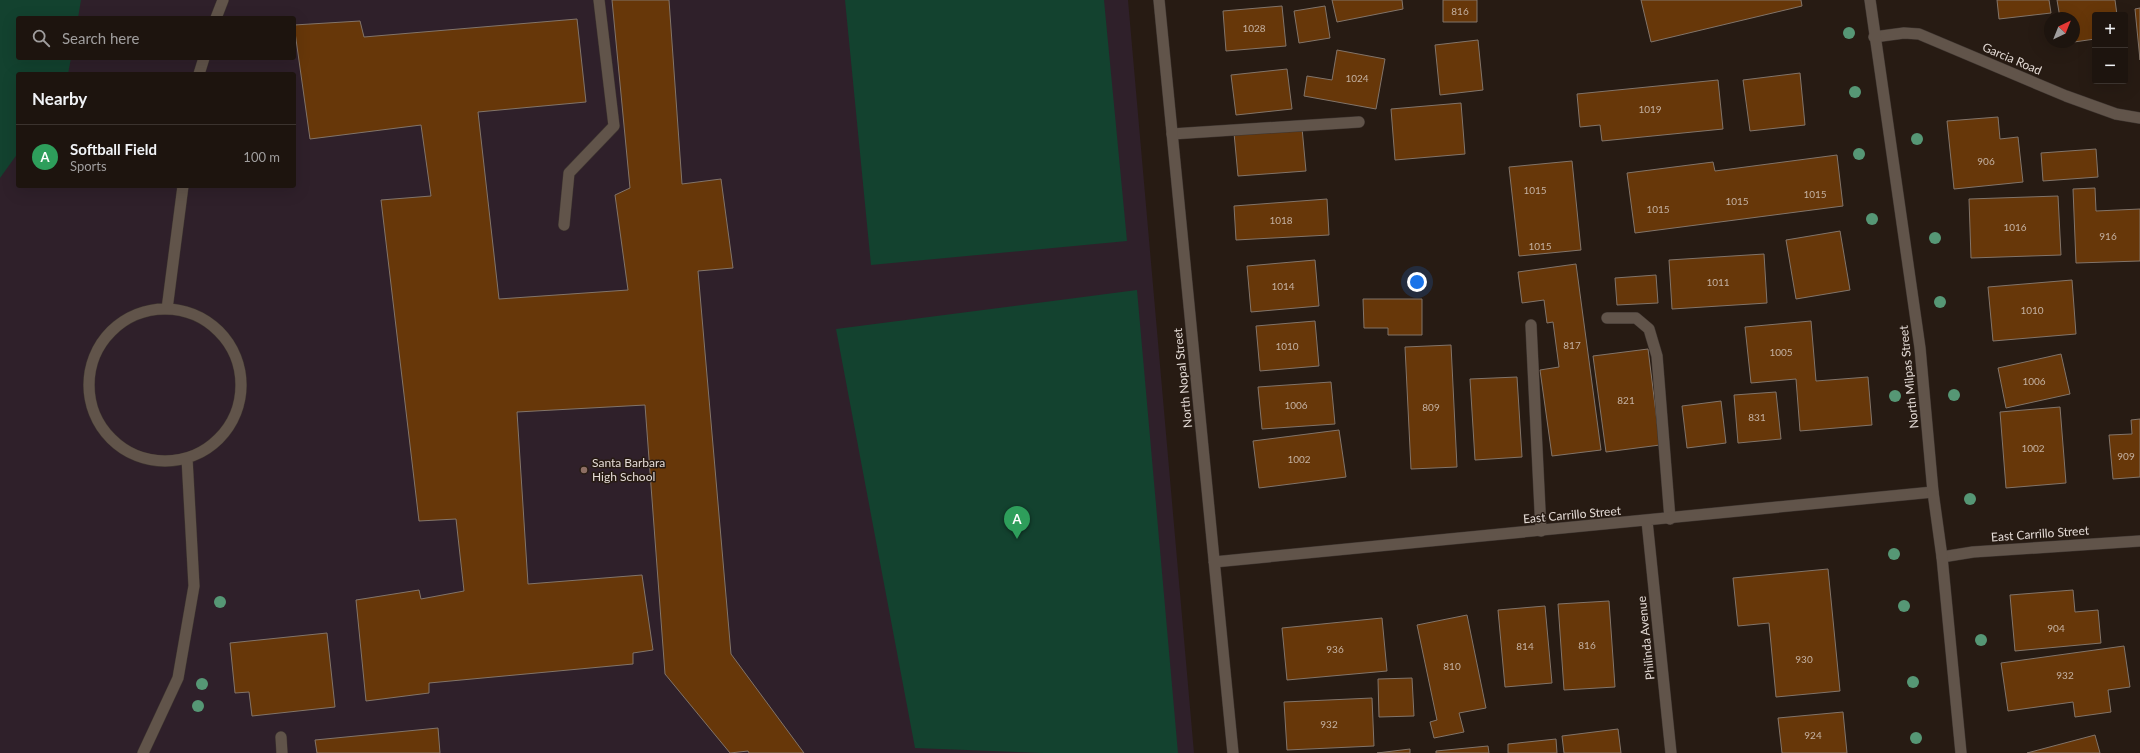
<!DOCTYPE html>
<html lang="en">
<head>
<meta charset="utf-8">
<style>
	:root { --surface:#1d140e; --page:#251d17; --text:#f1f3f6; --muted:#a09e9e; --line:#3b332e; --accent:#0b8043 }
	body { margin:0; font-family:Lato,sans-serif; background:var(--page); color:var(--text) }
	.controls { position:absolute; right:12px; top:12px; display:grid; overflow:hidden; border-radius:4px; box-shadow:0 4px 16px #0002 }
	.controls button { width:36px; height:36px; display:grid; place-items:center; padding:0; border:0; border-bottom:1px solid var(--line); background:var(--surface); color:var(--text); font:20px sans-serif }
	.compass { position:absolute; left:2044px; top:12px; width:36px; height:36px; border-radius:50%; background:var(--surface); box-shadow:0 4px 16px #0002; rotate:43deg }
	.you { position:absolute; left:1417px; top:282px; width:14px; height:14px; margin:-10px; border:3px solid #fff; border-radius:50%; background:#1a73e8; box-shadow:0 0 0 6px #1a73e833 }
	.badge { display:grid; place-items:center; width:26px; height:26px; border-radius:50%; background:var(--accent); color:#fff; font-size:13px; font-weight:700 }
	.pin { position:absolute; translate:-50% -33px; filter:drop-shadow(0 1px 2px #0008) }
	.pin::after { content:''; position:absolute; top:21px; width:14px; height:12px; background:inherit; clip-path:polygon(0 0,100% 0,50% 100%) }
	.list { margin:0; padding:0; list-style:none }
	h2 { display:flex; justify-content:space-between; align-items:center; height:52px; margin:0; padding:0 16px; font-size:17px }
	h2 small { font-size:13px; font-weight:400; color:var(--muted) }
	.list li { display:grid; grid-template-columns:26px 1fr auto; gap:12px; align-items:center; box-sizing:border-box; height:64px; padding:0 16px; border-top:1px solid var(--line) }
	.list b { display:block; font-size:15px; white-space:nowrap }
	.list p { margin:0; font-size:13px; white-space:nowrap; color:var(--muted) }
	.list em { font-size:13px; font-style:normal; color:var(--muted) }
	.icon { flex:none; width:22px; height:22px; fill:none; stroke:currentColor; stroke-width:2; stroke-linecap:round; stroke-linejoin:round }
	.map { position:relative; flex:none; width:2140px; height:753px; overflow:hidden }
	.search { position:absolute; background:var(--surface); box-shadow:0 4px 16px #0002; left:16px; top:16px; width:280px; height:44px; display:flex; align-items:center; gap:10px; box-sizing:border-box; padding:0 14px; border-radius:4px; color:var(--muted); font-size:15px }
	.panel { position:absolute; background:var(--surface); box-shadow:0 4px 16px #0002; left:16px; top:72px; width:280px; height:116px; border-radius:4px }
	.map>svg:first-child { display:block }
	.education { fill:#2f202a; fill-rule:evenodd }
	.green { fill:#13422f }
	.building { fill:#673709; stroke:#827469 }
	.lines { fill:none; stroke-linecap:round; stroke-linejoin:round }
	.service-casing { stroke:#3e3530; stroke-width:12 }
	.minor-casing { stroke:#3e3530; stroke-width:12 }
	.secondary-casing { stroke:#3e3530; stroke-width:12 }
	.service { stroke:#61544a; stroke-width:11 }
	.minor { stroke:#61544a; stroke-width:11 }
	.secondary { stroke:#61544a; stroke-width:11 }
	.tree { fill:#569775 }
	.education-dot { fill:#8d6e63; stroke:#271b13; stroke-width:1.5 }
	.labels { text-anchor:middle; stroke-width:3; stroke-linejoin:round; paint-order:stroke }
	.number-label { font-size:10px; fill:#c4b1a2 }
	.street-label { font-size:12px; fill:#e3dad5; stroke:#271b13 }
	.poi-label { font-size:12px; fill:#e3dad5; stroke:#271b13; text-anchor:start }
</style>
</head>
<body>
<div class="map">
<svg width="2140" height="753" viewBox="0 0 2140 753">
	<rect width="100%" height="100%" fill="#271b13"/>
	<path class="education" d="M0,0h1128l66,753h-1194zM18,18h276v40h-276zM18,74h276v112h-276z"/>
	<path class="green" d="M0,0h81l-3,18h-60v40h53l-3,16h-50v79l-18,25z
		M845,0h259l23,241 -256,24z
		M1137,290l41,463h-135l-128,-5 -79,-419z"/>
	<path class="building" d="M612,0h57l13,184 39,-5 12,89 -35,3 33,383 73,99h-55l-1,-2 -18,2 -65,-79 -20,-269 -128,7 11,172 114,-9 11,75 -20,3v11l-204,19v10l-63,8 -10,-101 63,-10 2,9 43,-8 -8,-72 -37,2 -38,-321 50,-4 -10,-71 -111,14 -16,-114 66,-4 4,16 213,-18 9,83 -108,10 21,187 129,-9 -13,-95 15,-7z
		M1332,0h70l1,9 -66,13z
		M1443,0h34v22h-34z
		M1641,0h160l1,6 -151,36z
		M1997,0h52l2,13 -52,6z
		M2057,0h58l2,15h-22v24l-21,3v-24h-14z
		M1282,6l4,40 -60,5 -3,-40z
		M1325,6l5,32 -31,5 -5,-32z
		M2140,8v52l-5,-51z
		M1478,40l5,50 -43,5 -5,-50z
		M1337,50l48,9 -9,50 -72,-13 3,-20 25,4z
		M1287,69l5,40 -56,6 -5,-40z
		M1800,73l5,52 -55,6 -7,-51z
		M1718,80l5,49 -121,12 -2,-16 -20,2 -3,-33z
		M1461,103l4,51 -70,6 -4,-51z
		M1998,117l2,22 18,-2 5,45 -69,7 -7,-68z
		M1302,128l4,43 -68,5 -4,-43z
		M2096,149l2,28 -55,4 -2,-28z
		M1837,155l6,51 -208,27 -8,-60 86,-11 2,9z
		M1572,161l9,89 -62,6 -10,-89z
		M2095,188l1,23 44,-2v52l-64,2 -3,-74z
		M2058,196l3,59 -90,3 -2,-59z
		M1327,199l2,36 -93,5 -2,-34z
		M1840,231l10,59 -54,9 -10,-59z
		M1764,254l3,49 -95,6 -3,-49z
		M1315,260l4,46 -68,6 -4,-46z
		M1576,264l25,186 -49,6 -12,-86 19,-3 -6,-45 -6,1 -3,-23 -22,3 -4,-31z
		M1656,275l2,28 -41,2 -2,-27z
		M2072,280l4,54 -83,7 -5,-54z
		M1363,299h59v36h-34v-7h-24z
		M1315,321l4,45 -59,5 -4,-45z
		M1811,321l5,60 52,-4 4,48 -72,6 -4,-52 -45,4 -6,-56z
		M1451,345l6,122 -46,2 -6,-122z
		M1648,349l12,96 -54,7 -13,-96z
		M2061,354l9,40 -64,14 -8,-40z
		M1517,377l5,80 -47,3 -5,-81z
		M1331,382l4,42 -73,5 -4,-42z
		M1776,392l5,47 -43,4 -4,-48z
		M1721,401l5,42 -39,5 -5,-42z
		M2060,407l6,76 -60,5 -6,-76z
		M2140,419v58l-27,2 -4,-44 23,-1 -1,-14z
		M1339,430l7,47 -87,11 -6,-47z
		M1828,569l12,122 -64,6 -7,-74 -31,3 -5,-48z
		M2073,590l2,22 23,-2 3,33 -86,8 -5,-56z
		M1609,601l6,86 -51,3 -6,-86z
		M1545,606l7,77 -47,4 -7,-77z
		M1467,615l19,93 -27,5 5,19 -30,6 -4,-16 7,-2 -20,-95z
		M1382,618l5,53 -100,9 -5,-52z
		M327,633l8,74 -83,9 -3,-24 -14,1 -5,-50z
		M2124,646l6,41 -22,3 3,22 -36,5 -2,-15 -65,9 -7,-48z
		M1412,678l2,38 -35,1 -1,-38z
		M1372,698l2,48 -87,4 -3,-48z
		M1843,712l4,41h-65l-4,-35z
		M438,728l2,25h-123l-2,-13z
		M1618,729l3,24h-57l-2,-17z
		M2095,735l5,18h-73z
		M1556,739l1,14h-49v-9z
		M1488,746l1,7h-53v-2z
		M1410,749v4h-33z"/>
	<g class="lines">
		<g class="service-casing">
			<path id="service" d="M216,18l7,-18
				M199,74l5,-16
				M1172,134l187,-12
				M564,225l5,-52 45,-47 -15,-126
				M167,309l16,-123
				M89 385a76 76 0 1 1 152 0a76 76 0 1 1-152 0Z
				M1607,318h29l13,11 8,27 13,163
				M1531,325l10,206
				M281,737l1,16
				M143,753l35,-75 16,-92 -7,-128"/>
		</g>
		<g class="minor-casing">
			<path id="minor" d="M1159,0l74,753
				M1874,37l30,-4 15,1 147,62 50,18 24,4
				M1647,521l24,232
				M1942,557l31,-5 167,-11
				M1214,562l719,-70"/>
		</g>
		<g class="secondary-casing">
			<path id="secondary" d="M1870,0l50,348 13,144 9,65 19,196"/>
		</g>
		<use href="#service" class="service"/>
		<use href="#minor" class="minor"/>
		<use href="#secondary" class="secondary"/>
	</g>
	<g class="tree">
		<circle cx="1849" cy="33" r="6"/>
		<circle cx="1855" cy="92" r="6"/>
		<circle cx="1917" cy="139" r="6"/>
		<circle cx="1859" cy="154" r="6"/>
		<circle cx="1872" cy="219" r="6"/>
		<circle cx="1935" cy="238" r="6"/>
		<circle cx="1940" cy="302" r="6"/>
		<circle cx="1954" cy="395" r="6"/>
		<circle cx="1895" cy="396" r="6"/>
		<circle cx="1970" cy="499" r="6"/>
		<circle cx="1894" cy="554" r="6"/>
		<circle cx="220" cy="602" r="6"/>
		<circle cx="1904" cy="606" r="6"/>
		<circle cx="1981" cy="640" r="6"/>
		<circle cx="1913" cy="682" r="6"/>
		<circle cx="202" cy="684" r="6"/>
		<circle cx="198" cy="706" r="6"/>
		<circle cx="1916" cy="738" r="6"/>
	</g>
	<circle class="education-dot" cx="584" cy="470" r="4"/>
	<g class="labels">
		<g class="number-label">
			<text x="1460" y="15">816</text>
			<text x="1254" y="32">1028</text>
			<text x="1357" y="82">1024</text>
			<text x="1650" y="113">1019</text>
			<text x="1986" y="165">906</text>
			<text x="1535" y="194">1015</text>
			<text x="1815" y="198">1015</text>
			<text x="1737" y="205">1015</text>
			<text x="1658" y="213">1015</text>
			<text x="1281" y="224">1018</text>
			<text x="2015" y="231">1016</text>
			<text x="2108" y="240">916</text>
			<text x="1540" y="250">1015</text>
			<text x="1718" y="286">1011</text>
			<text x="1283" y="290">1014</text>
			<text x="2032" y="314">1010</text>
			<text x="1572" y="349">817</text>
			<text x="1287" y="350">1010</text>
			<text x="1781" y="356">1005</text>
			<text x="2034" y="385">1006</text>
			<text x="1626" y="404">821</text>
			<text x="1296" y="409">1006</text>
			<text x="1431" y="411">809</text>
			<text x="1757" y="421">831</text>
			<text x="2033" y="452">1002</text>
			<text x="2126" y="460">909</text>
			<text x="1299" y="463">1002</text>
			<text x="2056" y="632">904</text>
			<text x="1587" y="649">816</text>
			<text x="1525" y="650">814</text>
			<text x="1335" y="653">936</text>
			<text x="1804" y="663">930</text>
			<text x="1452" y="670">810</text>
			<text x="2065" y="679">932</text>
			<text x="1329" y="728">932</text>
			<text x="1813" y="739">924</text>
		</g>
		<g class="street-label">
			<text transform="translate(2012 59) rotate(23)" y="4">Garcia Road</text>
			<text transform="translate(1909 377) rotate(-96)" y="4">North Milpas Street</text>
			<text transform="translate(1183 378) rotate(-96)" y="4">North Nopal Street</text>
			<text transform="translate(1572 515) rotate(-5)" y="4">East Carrillo Street</text>
			<text transform="translate(2040 534) rotate(-4)" y="4">East Carrillo Street</text>
			<text transform="translate(1646 638) rotate(-96)" y="4">Philinda Avenue</text>
		</g>
		<g class="poi-label">
			<text x="592" y="467">Santa Barbara<tspan x="592" dy="14">High School</tspan></text>
		</g>
	</g>
</svg>
<div class="controls">
<button>+</button>
<button>−</button>
</div>
<svg class="compass" viewBox="-18 -18 36 36"><path d="M0-13l5 13h-10z" fill="#e53935"/><path d="M0 13l5-13h-10z" fill="#a09e9e"/></svg>
<div class="you"></div>
<div class="pin badge" style="left:1017px;top:539px;background:#2e9e5b">A</div>
<div class="search"><svg class="icon" aria-label="search" viewBox="0 0 24 24"><circle cx="10" cy="10" r="6"/><path d="M15 15l6 6"/></svg>Search here</div>
<section class="panel">
<h2>Nearby<small></small></h2>
<ul class="list">
<li><span class="badge" style="background:#2e9e5b">A</span><div><b>Softball Field</b><p>Sports</p></div><em>100 m</em></li>
</ul>
</section>
</div>
</body>
</html>
